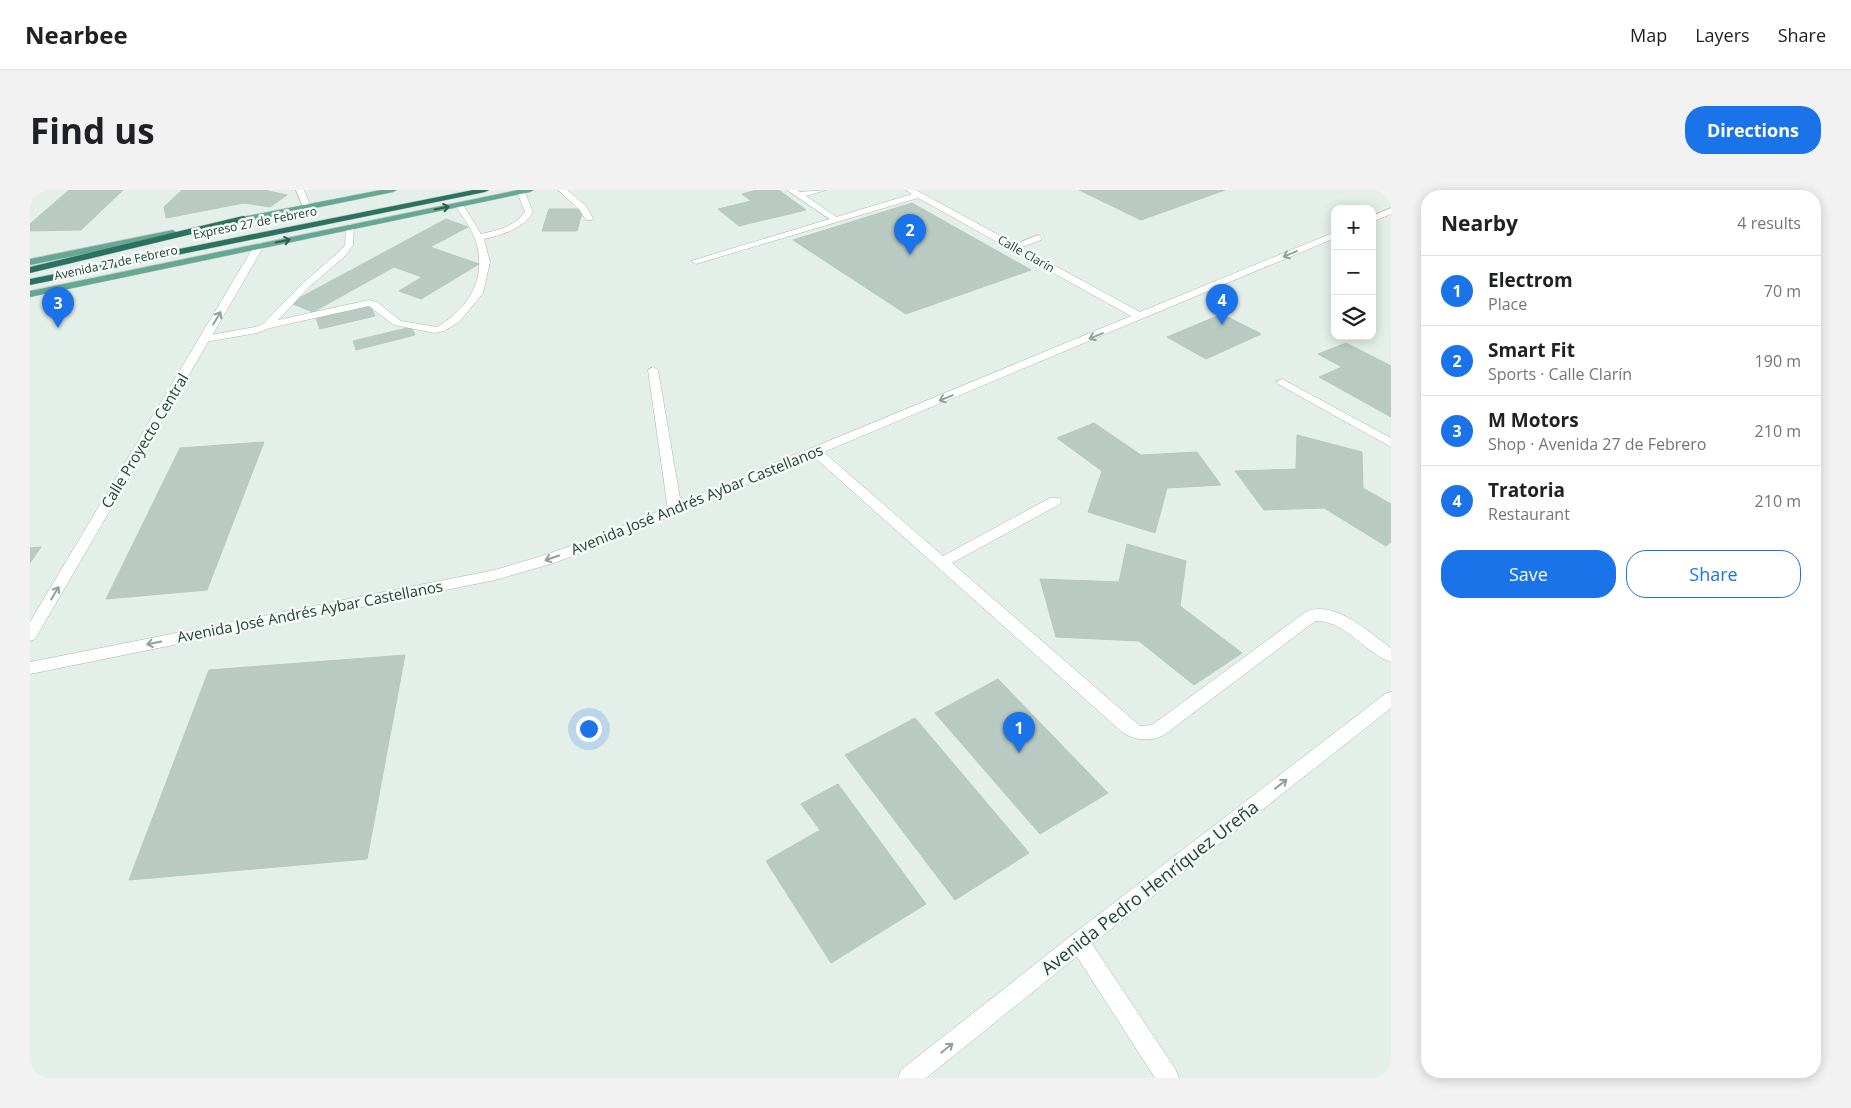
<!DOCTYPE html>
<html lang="en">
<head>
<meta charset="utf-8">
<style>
	:root { --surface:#fff; --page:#f2f2f2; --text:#202124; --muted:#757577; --line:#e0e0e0; --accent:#1a73e8 }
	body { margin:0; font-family:"Open Sans",sans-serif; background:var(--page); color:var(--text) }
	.controls { position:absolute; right:15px; top:15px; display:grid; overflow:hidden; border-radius:10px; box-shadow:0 2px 12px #0003 }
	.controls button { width:45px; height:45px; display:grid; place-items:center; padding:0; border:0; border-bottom:1px solid var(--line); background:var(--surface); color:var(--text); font:25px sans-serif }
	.you { position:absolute; left:558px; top:538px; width:18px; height:18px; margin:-12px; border:4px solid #fff; border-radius:50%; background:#1a73e8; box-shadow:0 0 0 8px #1a73e833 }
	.badge { display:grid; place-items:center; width:32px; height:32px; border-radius:50%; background:var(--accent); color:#fff; font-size:16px; font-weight:700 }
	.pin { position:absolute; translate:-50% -41px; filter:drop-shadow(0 1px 2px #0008) }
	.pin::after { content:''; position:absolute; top:26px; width:18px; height:15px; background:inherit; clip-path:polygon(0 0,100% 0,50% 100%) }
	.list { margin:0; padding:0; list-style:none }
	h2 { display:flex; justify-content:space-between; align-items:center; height:65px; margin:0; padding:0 20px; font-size:21px }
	h2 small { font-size:16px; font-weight:400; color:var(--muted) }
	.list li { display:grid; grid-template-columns:32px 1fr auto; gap:15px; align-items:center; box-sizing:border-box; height:70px; padding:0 20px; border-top:1px solid var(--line) }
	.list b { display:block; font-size:19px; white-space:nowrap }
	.list p { margin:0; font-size:16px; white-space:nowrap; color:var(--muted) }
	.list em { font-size:16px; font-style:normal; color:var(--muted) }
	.actions { display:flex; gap:10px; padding:15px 20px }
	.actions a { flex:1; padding:11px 0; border:1px solid var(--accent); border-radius:20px; text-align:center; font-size:18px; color:var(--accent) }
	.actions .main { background:var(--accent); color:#fff }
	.icon { flex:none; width:28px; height:28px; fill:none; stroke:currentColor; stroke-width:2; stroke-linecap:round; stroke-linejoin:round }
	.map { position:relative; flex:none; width:1361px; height:888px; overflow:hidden; border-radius:20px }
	header { display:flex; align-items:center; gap:30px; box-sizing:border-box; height:70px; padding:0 25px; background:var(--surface); border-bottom:1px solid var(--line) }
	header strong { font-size:24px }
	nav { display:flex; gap:28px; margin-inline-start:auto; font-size:18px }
	.intro { display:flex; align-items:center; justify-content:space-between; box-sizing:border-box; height:120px; padding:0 30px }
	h1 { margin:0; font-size:35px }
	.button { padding:12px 22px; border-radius:20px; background:var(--accent); color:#fff; font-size:18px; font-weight:700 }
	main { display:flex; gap:30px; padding:0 30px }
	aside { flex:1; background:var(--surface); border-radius:20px; box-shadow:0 2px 12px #0003 }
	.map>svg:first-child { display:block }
	.building { fill:#b9cac2; stroke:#b5c9c0 }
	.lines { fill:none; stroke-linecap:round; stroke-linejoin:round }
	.service-casing { stroke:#a6b8b0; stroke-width:1 }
	.minor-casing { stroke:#a6b8b0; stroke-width:1 }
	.secondary-casing { stroke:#a1bbb1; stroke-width:1 }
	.primary-casing { stroke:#c1cac7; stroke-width:1 }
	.motorway-casing { stroke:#c1cac7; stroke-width:1 }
	.service { fill:#fff; fill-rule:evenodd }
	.minor { fill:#fff; fill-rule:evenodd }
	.secondary { fill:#fff; fill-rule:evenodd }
	.primary { fill:#64a893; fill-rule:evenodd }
	.motorway { fill:#2a715f; fill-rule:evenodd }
	.oneway { stroke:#325c4f }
	.oneway2 { stroke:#90a09c }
	.labels { text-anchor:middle; stroke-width:5; stroke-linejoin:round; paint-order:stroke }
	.far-street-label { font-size:12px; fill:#214238; stroke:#f5faf7 }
	.street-label { font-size:15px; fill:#214238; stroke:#f5faf7 }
	.near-street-label { font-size:18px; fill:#214238; stroke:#f5faf7 }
</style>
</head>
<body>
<header>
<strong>Nearbee</strong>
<nav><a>Map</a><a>Layers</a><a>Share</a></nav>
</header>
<div class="intro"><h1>Find us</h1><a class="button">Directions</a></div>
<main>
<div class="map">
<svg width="1361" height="888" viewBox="0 0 1361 888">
	<rect width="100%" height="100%" fill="#e4efe9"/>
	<path class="building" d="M39,0h54l-42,40 -51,1v-7z
		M152,0h82l23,5 -17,12 -26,-4 -78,15 -2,-11z
		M727,0h22l27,20 -67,16 -21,-17 33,-8 -9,-7z
		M1049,0h146l-84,30z
		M882,13l119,67 -125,44 -113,-74z
		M519,19h34l-6,22h-35z
		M416,29l22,8 -38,20 49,17 -58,35 -22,-8 23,-14 -28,-10 -81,45 -23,-9z
		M340,115l5,11 -55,13 -4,-11z
		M1192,124l39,20 -55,25 -39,-22z
		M381,137l4,8 -59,15 -3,-9z
		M1316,153l45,23v51l-72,-40 23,-10 -24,-13z
		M1064,233l47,32 56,-3 24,33 -54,3 -12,45 -67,-21 14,-41 -45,-33z
		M1267,245l65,17 1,36 28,16v38l-5,4 -62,-38 -60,2 -29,-39 61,-2z
		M234,252l-57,148 -101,9 74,-151z
		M1097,354l59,17 -6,45 62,47 -48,32 -55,-44 -83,-4 -16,-58 79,3z
		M11,357l-11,16v-15z
		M375,465l-38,204 -238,21 80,-210z
		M968,489l110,114 -68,41 -105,-121z
		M885,528l114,135 -74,47 -110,-145z
		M808,594l88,120 -95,59 -65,-102 54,-31 -19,-26z"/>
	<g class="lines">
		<g class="service-casing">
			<path id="service" d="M488,0h6l9,22c-12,18 -29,22 -49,27l6,23 -7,31 -24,29 -15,9 -9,2 -41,-8 -25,-19 -99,22 -13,5 -52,9 -5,-3 5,-3 50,-9 8,-3 40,-41 37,-32 5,-6 1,-18 4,-3 4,3 -1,18 -7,10 -37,32 -31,33 91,-20 8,2 24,19 36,6c33,-20 51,-50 38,-88 -4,-12 -14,-24 -20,-34l7,-2 19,31c17,-4 33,-7 44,-22l-8,-20z
				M528,0h9l18,15 8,13 -1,2h-6l-7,-11z
				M757,0h10l3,2 26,-2 -20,6 35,24 -7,2z
				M1008,45l4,3 -1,2 -27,10 -5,-3z
				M623,177l5,3 24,140 -2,3h-10l-2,-3 -20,-140z
				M1252,189l109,59v9l-113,-63 -2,-2z
				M786,258l4,1 123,107 107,-58h10l1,3 -1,3 -108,59 188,163 12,-1 155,-114c30,-10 61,21 84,37v14c-27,-9 -45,-42 -76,-41l-151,114c-15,7 -28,6 -42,-3l-310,-277 -2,-3 2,-3z"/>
		</g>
		<g class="minor-casing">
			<path id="minor" d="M266,0h8l7,17 -1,2h-6z
				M876,0h10l224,122 195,-80v6l-729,305 -52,20 -59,17 -465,94v-12l465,-92 50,-15 51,-18 535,-221 -213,-118 -219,65 -3,1 -5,-3 221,-67z
				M1361,18v6l-19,8v-6z
				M229,53l5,3 -229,393 -5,2v-19l224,-376z
				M1049,742l7,3 90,135 3,8h-24l-83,-129 -3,-7 3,-7z"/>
		</g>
		<g class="secondary-casing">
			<path id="secondary" d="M1361,502v16l-305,241 -160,129h-28l3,-8 171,-135 313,-241z"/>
		</g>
		<g class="primary-casing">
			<path id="primary" d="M351,0h16l-4,2 -166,34 -4,-3 4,-3z
				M488,0h16l-4,2 -500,105v-6z
				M143,40l4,3 -1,2 -146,30v-6z"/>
		</g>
		<g class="motorway-casing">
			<path id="motorway" d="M443,0h16l-4,2 -455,93v-6z
				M213,26l3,1v4l-216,52v-6z"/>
		</g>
		<use href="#service" class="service"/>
		<use href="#minor" class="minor"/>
		<use href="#secondary" class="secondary"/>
		<use href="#primary" class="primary"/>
		<use href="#motorway" class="motorway"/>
	</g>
	<defs><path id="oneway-shaft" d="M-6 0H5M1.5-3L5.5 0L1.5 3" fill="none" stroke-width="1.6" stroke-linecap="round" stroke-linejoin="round" transform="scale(1.25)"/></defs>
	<g class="oneway">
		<use href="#oneway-shaft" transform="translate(412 18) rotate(-12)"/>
		<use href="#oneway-shaft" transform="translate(253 51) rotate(-12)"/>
	</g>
	<g class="oneway2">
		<use href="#oneway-shaft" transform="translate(1260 64) rotate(157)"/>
		<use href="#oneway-shaft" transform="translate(187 128) rotate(-59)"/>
		<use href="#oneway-shaft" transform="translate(1066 146) rotate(158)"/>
		<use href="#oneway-shaft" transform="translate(916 208) rotate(158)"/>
		<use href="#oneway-shaft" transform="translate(522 368) rotate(161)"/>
		<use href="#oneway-shaft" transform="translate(25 403) rotate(-59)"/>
		<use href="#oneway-shaft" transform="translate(124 453) rotate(169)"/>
		<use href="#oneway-shaft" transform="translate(1251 594) rotate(-38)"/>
		<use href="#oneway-shaft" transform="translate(917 858) rotate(-39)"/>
	</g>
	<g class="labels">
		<g class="far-street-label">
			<text transform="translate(225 33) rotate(-11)" y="4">Expreso 27 de Febrero</text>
			<text transform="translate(996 64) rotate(29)" y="4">Calle Clarín</text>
			<text transform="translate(86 73) rotate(-12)" y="4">Avenida 27 de Febrero</text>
		</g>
		<g class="street-label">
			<text transform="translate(115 251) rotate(-59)" y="5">Calle Proyecto Central</text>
			<text transform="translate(667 310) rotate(-22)" y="5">Avenida José Andrés Aybar Castellanos</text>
			<text transform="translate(280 422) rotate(-11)" y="5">Avenida José Andrés Aybar Castellanos</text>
		</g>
		<g class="near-street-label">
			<text transform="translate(1120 698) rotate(-38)" y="6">Avenida Pedro Henríquez Ureña</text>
		</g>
	</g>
</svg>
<div class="controls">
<button>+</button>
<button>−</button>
<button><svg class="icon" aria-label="layers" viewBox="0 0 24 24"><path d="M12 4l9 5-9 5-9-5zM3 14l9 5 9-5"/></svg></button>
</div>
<div class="you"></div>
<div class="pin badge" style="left:989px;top:563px">1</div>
<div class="pin badge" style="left:880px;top:65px">2</div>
<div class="pin badge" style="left:28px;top:138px">3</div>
<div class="pin badge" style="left:1192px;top:135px">4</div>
</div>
<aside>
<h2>Nearby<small>4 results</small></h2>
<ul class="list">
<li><span class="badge">1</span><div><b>Electrom</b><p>Place</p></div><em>70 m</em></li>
<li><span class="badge">2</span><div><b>Smart Fit</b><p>Sports · Calle Clarín</p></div><em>190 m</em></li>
<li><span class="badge">3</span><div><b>M Motors</b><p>Shop · Avenida 27 de Febrero</p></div><em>210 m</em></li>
<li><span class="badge">4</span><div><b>Tratoria</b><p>Restaurant</p></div><em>210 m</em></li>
</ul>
<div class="actions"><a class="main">Save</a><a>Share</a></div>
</aside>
</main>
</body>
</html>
